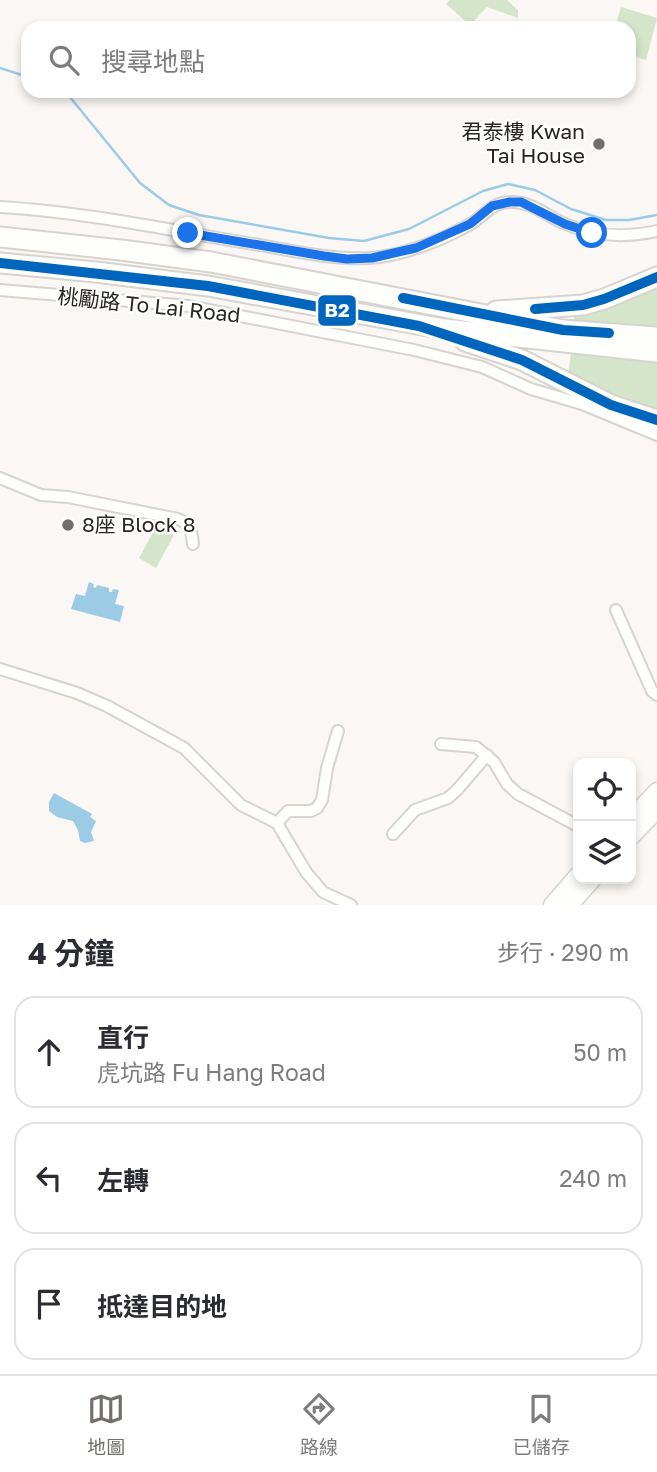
<!DOCTYPE html>
<html lang="zh-TW">
<head>
<meta charset="utf-8">
<style>
	:root { --surface:#fff; --page:#f7f7f7; --text:#2b2b33; --muted:#7c7c81; --line:#e1e1e2; --accent:#736e6b }
	body { margin:0; font-family:"Golos Text","Noto Sans TC",sans-serif; background:var(--page); color:var(--text) }
	.controls { position:absolute; right:21px; bottom:21px; display:grid; overflow:hidden; border-radius:14px; box-shadow:0 4px 10px #0003 }
	.controls button { width:63px; height:63px; display:grid; place-items:center; padding:0; border:0; border-bottom:2px solid var(--line); background:var(--surface); color:var(--text); font:35px sans-serif }
	.stop { position:absolute; width:21px; height:21px; margin:-16px; border:5px solid #1a73e8; border-radius:50%; background:#fff }
	.stop.end { background:#1a73e8; border-color:#fff; box-shadow:0 2px 7px #0008 }
	.list { margin:0; padding:0; list-style:none }
	h2 { display:flex; justify-content:space-between; align-items:center; height:91px; margin:0; padding:0 28px; font-size:30px }
	h2 small { font-size:23px; font-weight:400; color:var(--muted) }
	.list li { display:grid; grid-template-columns:46px 1fr auto; gap:21px; align-items:center; box-sizing:border-box; height:112px; margin:0 14px 14px; padding:0 14px; border:2px solid var(--line); border-radius:21px }
	.list b { display:block; font-size:26px; white-space:nowrap }
	.list p { margin:0; font-size:23px; white-space:nowrap; color:var(--muted) }
	.list em { font-size:23px; font-style:normal; color:var(--muted) }
	.icon { flex:none; width:38px; height:38px; fill:none; stroke:currentColor; stroke-width:2; stroke-linecap:round; stroke-linejoin:round }
	.map { position:relative; flex:none; width:657px; height:905px; overflow:hidden }
	.search { position:absolute; background:var(--surface); box-shadow:0 4px 10px #0003; left:21px; right:21px; top:21px; height:77px; display:flex; align-items:center; gap:18px; box-sizing:border-box; padding:0 24px; border-radius:21px; color:var(--muted); font-size:26px }
	.sheet { height:469px; background:var(--surface) }
	nav { display:flex; justify-content:space-around; align-items:center; box-sizing:border-box; height:98px; border-top:2px solid var(--line); background:var(--surface); font-size:19px; color:var(--muted) }
	nav a { display:grid; justify-items:center; gap:4px }
	nav .on { color:var(--accent) }
	.map>svg:first-child { display:block }
	.green { fill:#d4e5ca }
	.water { fill:#9ccbe6 }
	.lines { fill:none; stroke-linecap:round; stroke-linejoin:round }
	.stream { stroke:#9ccbe6; stroke-width:2.5 }
	.street-casing { stroke:#d7d3cf; stroke-width:14 }
	.primary-casing { stroke:#d7d3cf; stroke-width:19 }
	.highway-casing { stroke:#d7d3cf; stroke-width:23 }
	.street { stroke:#fefefd; stroke-width:10 }
	.primary { stroke:#fefefd; stroke-width:16 }
	.highway { stroke:#fefefd; stroke-width:19 }
	.bus-1-casing { stroke:#fff; stroke-width:16 }
	.bus-1 { stroke:#0065bd; stroke-width:10 }
	.route { stroke:#1a73e8; stroke-width:9 }
	.poi-dot { fill:#736e6b; stroke:#fff; stroke-width:2.5 }
	.labels { text-anchor:middle; stroke-width:5; stroke-linejoin:round; paint-order:stroke }
	.poi-label { font-size:21px; fill:#2b2521; stroke:#fff; text-anchor:end }
	.street-label { font-size:21px; fill:#2b2521; stroke:#fff }
	.line-badge { stroke:#fff; stroke-width:2.5 }
	.badge-label { font-size:19px; text-anchor:middle; font-weight:bold; fill:#fff }
</style>
</head>
<body>
<div class="map">
<svg width="657" height="905" viewBox="0 0 657 905">
	<rect width="100%" height="100%" fill="#faf7f4"/>
	<path class="green" d="M450,0h57l11,10v8l-31,-11 -17,18 -24,-21z
		M621,7l36,11 -11,42 -17,-5v-27h-14z
		M657,284v131l-89,-39 3,-23 44,6v-36l-41,-3v-8z
		M157,525l17,10 -18,33 -17,-10z"/>
	<path class="water" d="M89,582l5,2 -1,3 3,1 1,-3 12,3v4h3l1,-3 6,1 -4,14 9,2 -4,16 -49,-13 5,-15 9,2z
		M54,793l38,21 -2,3 6,4 -5,11 3,9 -9,2 -5,-2 -2,-11 -5,-9 -16,-4 -8,-6v-9z"/>
	<g class="lines">
		<path class="stream" d="M0,68l28,9
			M65,91l75,92 29,22 30,10 130,23 35,3 45,-12 74,-38 25,-7 27,6 36,19 35,11h23l28,-5"/>
		<g class="street-casing">
			<path id="street" d="M0,207c85,5 169,23 253,37 38,6 77,16 116,14 35,-2 70,-17 100,-33 14,-8 23,-23 41,-23 20,-1 36,13 53,21 31,14 62,15 94,8
				M0,290l189,16 225,44 68,17 49,22 51,15 75,31
				M0,478l41,17 27,2 110,22c12,5 14,12 15,25
				M616,610l36,81 5,4
				M0,669l77,24 30,13 77,42 57,57 36,18 29,49 17,20 28,13
				M441,744l35,3 18,15 13,22 11,10 60,32
				M277,823l11,-12h23l6,-3 5,-8 5,-32 11,-37
				M393,834l22,-24 33,-12 9,-8 30,-35"/>
		</g>
		<g class="primary-casing">
			<path id="primary" d="M631,818l26,-27
				M631,837l26,-27
				M552,905l26,-30
				M570,905l23,-26"/>
		</g>
		<g class="highway-casing">
			<path id="highway" d="M0,237l121,13 90,12 352,68 94,7
				M0,263l96,9 112,14 236,43 213,23
				M496,311l87,-6 21,-6 53,-22
				M465,341l57,19 89,45 46,15"/>
		</g>
		<use href="#street" class="street"/>
		<use href="#primary" class="primary"/>
		<use href="#highway" class="highway"/>
		<g class="bus-1-casing">
			<path id="bus-1" d="M0,263l208,23 211,40 103,34 89,45 46,15
				M403,298l160,32 46,3
				M535,309l48,-4 21,-6 53,-22"/>
		</g>
		<use href="#bus-1" class="bus-1"/>
	</g>
	<g class="lines">
		<path class="route" d="M188,233l136,23 23,3 25,-1 44,-10 54,-24 22,-18 18,-4h11l44,22 27,9"/>
	</g>
	<g class="poi-dot">
		<circle cx="599" cy="144" r="7"/>
		<circle cx="68" cy="525" r="7"/>
	</g>
	<g class="labels">
		<g class="poi-label">
			<text x="585" y="139">君泰樓 Kwan<tspan x="585" dy="24">Tai House</tspan></text>
			<text x="82" y="532" text-anchor="start">8座 Block 8</text>
		</g>
		<g class="street-label">
			<text transform="translate(149 306) rotate(6)" y="7">桃勵路 To Lai Road</text>
		</g>
	</g>
	<rect class="line-badge" x="317" y="294" width="40" height="33" rx="7" fill="#0065bd"/>
	<g class="badge-label">
		<text x="337" y="317">B2</text>
	</g>
</svg>
<div class="controls">
<button><svg class="icon" aria-label="locate" viewBox="0 0 24 24"><circle cx="12" cy="12" r="6"/><path d="M12 2v4M12 18v4M2 12h4M18 12h4"/></svg></button>
<button><svg class="icon" aria-label="layers" viewBox="0 0 24 24"><path d="M12 4l9 5-9 5-9-5zM3 14l9 5 9-5"/></svg></button>
</div>
<div class="stop" style="left:592px;top:233px"></div>
<div class="stop end" style="left:188px;top:233px"></div>
<div class="search"><svg class="icon" aria-label="search" viewBox="0 0 24 24"><circle cx="10" cy="10" r="6"/><path d="M15 15l6 6"/></svg>搜尋地點</div>
</div>
<section class="sheet">
<h2>4 分鐘<small>步行 · 290 m</small></h2>
<ul class="list">
<li><svg class="icon" aria-label="ahead" viewBox="0 0 24 24"><path d="M12 20V5M6 11l6-6 6 6"/></svg><div><b>直行</b><p>虎坑路 Fu Hang Road</p></div><em>50 m</em></li>
<li><svg class="icon" aria-label="left" viewBox="0 0 24 24"><path d="M17 20v-9H6M10 6l-5 5 5 5"/></svg><div><b>左轉</b></div><em>240 m</em></li>
<li><svg class="icon" aria-label="arrive" viewBox="0 0 24 24"><path d="M6 21V4h12l-3 4 3 4H6"/></svg><div><b>抵達目的地</b></div></li>
</ul>
</section>
<nav>
<a class="on"><svg class="icon" aria-label="map" viewBox="0 0 24 24"><path d="M3 6l6-2 6 2 6-2v14l-6 2-6-2-6 2zM9 4v14M15 6v14"/></svg>地圖</a>
<a><svg class="icon" aria-label="directions" viewBox="0 0 24 24"><path d="M12 3l9 9-9 9-9-9zM9 14v-3h6M13 9l2 2-2 2"/></svg>路線</a>
<a><svg class="icon" aria-label="saved" viewBox="0 0 24 24"><path d="M7 4h10v16l-5-4-5 4z"/></svg>已儲存</a>
</nav>
</body>
</html>
